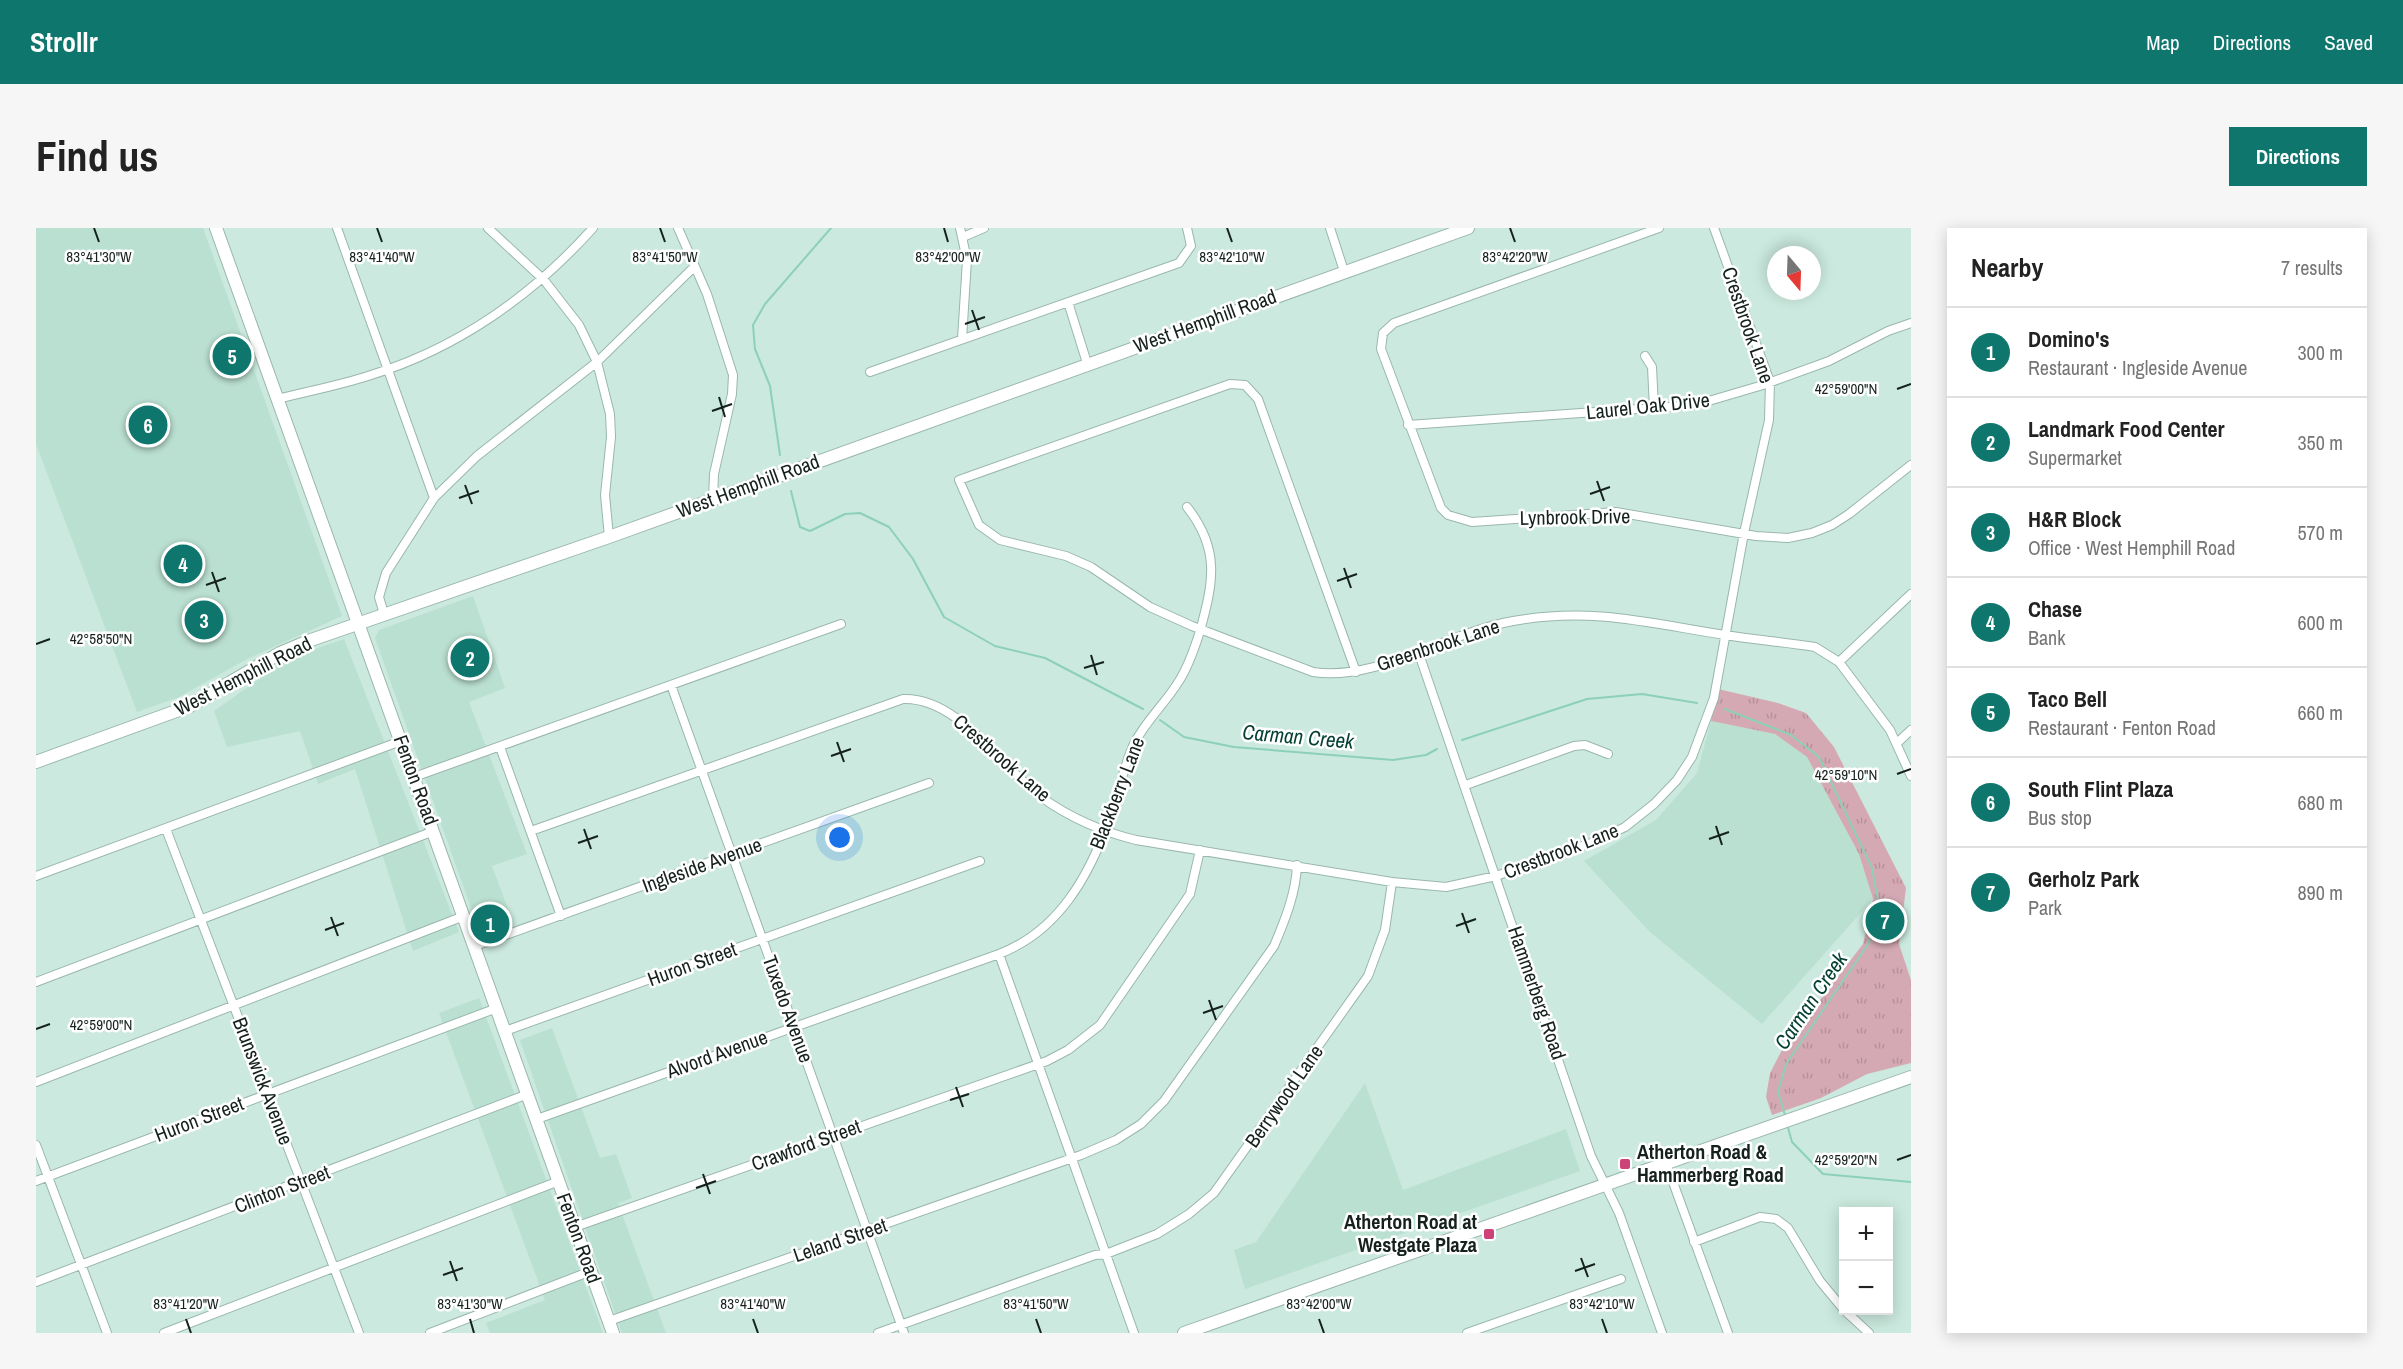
<!DOCTYPE html>
<html lang="en">
<head>
<meta charset="utf-8">
<style>
	:root { --surface:#fff; --page:#f6f6f6; --text:#222; --muted:#767676; --line:#e0e0e0; --accent:#0f766e }
	body { margin:0; font-family:"Archivo Narrow",sans-serif; background:var(--page); color:var(--text) }
	.controls { position:absolute; right:18px; bottom:18px; display:grid; overflow:hidden; border-radius:0px; box-shadow:0 3px 15px #0003 }
	.controls button { width:54px; height:54px; display:grid; place-items:center; padding:0; border:0; border-bottom:2px solid var(--line); background:var(--surface); color:var(--text); font:30px sans-serif }
	.compass { position:absolute; left:1731px; top:18px; width:54px; height:54px; border-radius:50%; background:var(--surface); box-shadow:0 3px 15px #0003; rotate:161deg }
	.you { position:absolute; left:804px; top:610px; width:21px; height:21px; margin:-15px; border:4px solid #fff; border-radius:50%; background:#1a73e8; box-shadow:0 0 0 9px #1a73e833 }
	.badge { display:grid; place-items:center; width:39px; height:39px; border-radius:50%; background:var(--accent); color:#fff; font-size:20px; font-weight:700 }
	.pin { position:absolute; translate:-50% -50%; border:3px solid #fff; box-shadow:0 2px 6px #0006 }
	.list { margin:0; padding:0; list-style:none }
	h2 { display:flex; justify-content:space-between; align-items:center; height:78px; margin:0; padding:0 24px; font-size:26px }
	h2 small { font-size:20px; font-weight:400; color:var(--muted) }
	.list li { display:grid; grid-template-columns:39px 1fr auto; gap:18px; align-items:center; box-sizing:border-box; height:90px; padding:0 24px; border-top:2px solid var(--line) }
	.list b { display:block; font-size:22px; white-space:nowrap }
	.list p { margin:0; font-size:20px; white-space:nowrap; color:var(--muted) }
	.list em { font-size:20px; font-style:normal; color:var(--muted) }
	.map { position:relative; flex:none; width:1875px; height:1105px; overflow:hidden; border-radius:0px }
	header { display:flex; align-items:center; gap:36px; box-sizing:border-box; height:84px; padding:0 30px; background:var(--accent); color:#fff }
	header strong { font-size:28px }
	nav { display:flex; gap:33px; margin-inline-start:auto; font-size:21px }
	.intro { display:flex; align-items:center; justify-content:space-between; box-sizing:border-box; height:144px; padding:0 36px }
	h1 { margin:0; font-size:42px }
	.button { padding:15px 27px; border-radius:0px; background:var(--accent); color:#fff; font-size:21px; font-weight:700 }
	main { display:flex; gap:36px; padding:0 36px }
	aside { flex:1; background:var(--surface); border-radius:0px; box-shadow:0 3px 15px #0003 }
	.map>svg:first-child { display:block }
	.built { fill:#bae0d1 }
	.park { fill:url(#park-tufts) }
	.lines { fill:none; stroke-linecap:round; stroke-linejoin:round }
	.stream { stroke:#8dd0b9; stroke-width:2 }
	.street-casing { stroke:#9ab7ac; stroke-width:10 }
	.secondary-casing { stroke:#9ab7ac; stroke-width:14 }
	.street { stroke:#fff; stroke-width:8 }
	.secondary { stroke:#fff; stroke-width:12 }
	.ticks { fill:none; stroke:#15211d; stroke-width:2 }
	.poi-dot { fill:#ce4377; stroke:#fff; stroke-width:2 }
	.labels { text-anchor:middle; stroke-width:5; stroke-linejoin:round; paint-order:stroke }
	.street-label { font-size:20px; fill:#15211d; stroke:#fff }
	.poi-label { font-size:20px; font-weight:bold; fill:#15211d; stroke:#fff; text-anchor:start }
	.water-label { font-size:21px; font-style:italic; fill:#023f31; stroke:#fff }
	.ticks-label { font-size:15px; text-anchor:middle; fill:#15211d; stroke:#fff; stroke-width:5; stroke-linejoin:round; paint-order:stroke }
</style>
</head>
<body>
<header>
<strong>Strollr</strong>
<nav><a>Map</a><a>Directions</a><a>Saved</a></nav>
</header>
<div class="intro"><h1>Find us</h1><a class="button">Directions</a></div>
<main>
<div class="map">
<svg width="1875" height="1105" viewBox="0 0 1875 1105">
	<defs>
		<pattern id="park-tufts" width="24" height="20" patternUnits="userSpaceOnUse" patternTransform="scale(1.5)"><rect width="24" height="20" fill="#d5a9b4"/><path d="M3 7l-1-3M5 7V3M7 7l1-3M15 17l-1-3M17 17v-4M19 17l1-3" fill="none" stroke="#b6919a"/></pattern>
	</defs>
	<rect width="100%" height="100%" fill="#cbe9de"/>
	<path class="built" d="M0,0h167l139,388 -95,43 -68,38 -42,15 -101,-268z
		M437,368l32,92 -36,14 58,152 -35,12 22,59 -32,14 -107,-301 4,-8z
		M308,411l115,293 -46,19 -58,-182 -37,15 -18,-53 -73,16 -13,-36 75,-53z
		M1675,493l64,13 32,23 52,97 14,45 -111,125 -112,-92 -66,-71 72,-41 41,-47z
		M443,770l124,335h-113l-4,-10 59,-23 -106,-287z
		M516,800l48,130 16,-4 16,44 -14,5 48,130h-44l-102,-293z
		M1329,855l38,107 163,-61 14,42 -335,118 -11,-39 22,-8z"/>
	<path class="park" d="M1682,461l60,14 28,10 28,34 72,141 -7,56 12,36v83l-44,11 -46,24 -49,17 -6,-18 4,-24 12,-23 81,-106 10,-45 -14,-45 -52,-97 -32,-23 -64,-13z"/>
	<g class="lines">
		<path class="stream" d="M744,227l-10,-69 -15,-37 -2,-24 12,-21 66,-76
			M755,263l9,36 10,4 35,-17 15,-1 29,14 24,32 31,58 51,29 50,12 98,51
			M1689,481l66,26 28,22 53,111 7,38 -10,37 -83,121 -8,28 7,23
			M1124,492l24,17 50,10 159,13 33,-5 11,-6
			M1426,512l125,-41 55,-5 55,9
			M1751,896l5,18 31,32 88,8"/>
		<g class="street-casing">
			<path id="street" d="M301,0l97,270
				M452,0l56,52 35,45 18,37 13,52 1,23 -6,58 4,42
				M642,0l29,66 26,81 -1,19 -18,80 -1,25
				M924,0l7,32 -5,79
				M1294,0l14,43
				M1623,0l-265,95 -11,10 -2,16 60,159 7,7 24,7 144,-10 140,24 32,2 24,-5 20,-8 17,-11 62,-49
				M927,9l21,-9
				M1032,74l19,61
				M1609,128l7,11 2,41
				M834,144l309,-109 12,-17 -4,-18
				M242,171c31,-8 63,-14 93,-24 87,-27 162,-80 222,-147
				M1372,197l287,-20 68,-20 66,-24 59,-30 23,-8
				M348,386l-5,-17 7,-24 48,-75 43,-42 120,-94 97,-95
				M1382,423l173,505 28,57 43,120
				M1803,434l72,-68
				M1320,444l-98,-273 -13,-14 -15,-1 -271,96 20,45 21,15 66,16 25,11 59,40 42,19 121,46c64,10 136,-40 200,-51 79,-14 135,2 212,14 30,5 60,7 90,12l24,15 51,68 21,46
				M635,457l233,648
				M1861,515l14,-13
				M464,519l61,169
				M378,549l427,-153
				M1430,557l108,-39 11,-1 23,9
				M130,601l193,504
				M495,603l372,-132c55,-2 96,66 138,98 28,20 62,35 95,43l256,42 54,5 50,-11 98,-34 31,-15 29,-23 23,-24 15,-23 22,-59 30,-165 25,-113 1,-38 -56,-154
				M0,648l365,-135
				M439,718l454,-163
				M963,726l135,379
				M0,754l398,-151
				M469,803l475,-170
				M0,854l428,-166
				M501,891l462,-165c60,-23 90,-78 111,-136 9,-24 13,-51 24,-74 12,-24 31,-40 45,-63 9,-14 16,-34 21,-50 13,-48 21,-81 -13,-124
				M0,917l71,188
				M1630,935l62,170
				M0,953l461,-173
				M539,999l472,-166 21,-11 32,-25 90,-131 10,-44
				M1658,1014l66,-25 16,2 12,9 32,53 24,29
				M0,1054l492,-188
				M1808,1082l25,23
				M573,1093l472,-166 35,-15 25,-16 23,-23 110,-155c11,-26 22,-53 23,-81
				M128,1105l395,-152
				M394,1105l161,-62
				M842,1105l217,-78 11,-1 51,-20 32,-20 25,-21 154,-217 17,-46 7,-48
				M1431,1105l154,-54"/>
		</g>
		<g class="secondary-casing">
			<path id="secondary" d="M180,0l397,1105
				M0,534l154,-56 90,-53 31,-13 298,-103 859,-309
				M1148,1105l727,-256"/>
		</g>
		<use href="#street" class="street"/>
		<use href="#secondary" class="secondary"/>
	</g>
	<path class="ticks" d="M58,0l5,14M341,0l5,14M624,0l5,14M908,0l4,14M1191,0l5,14M1474,0l5,14M936,82l7,20M929,96l20,-7M1861,161l14,-5M683,169l6,20M676,183l20,-7M1561,253l7,20M429,257l7,19M1554,266l20,-7M423,270l20,-7M1308,340l7,20M176,344l7,20M1301,353l20,-7M170,357l20,-7M0,416l14,-5M1055,427l6,20M1048,440l20,-6M801,514l7,20M795,528l20,-7M1861,546l14,-5M1680,598l6,19M548,601l7,20M1673,611l20,-7M542,615l20,-7M1426,685l7,20M295,689l7,19M1420,698l20,-7M289,702l19,-7M1173,772l7,20M1167,785l20,-7M0,801l14,-5M920,859l7,20M914,872l19,-6M1861,932l14,-5M667,946l7,20M660,960l20,-7M1545,1030l7,19M414,1033l7,20M1539,1043l20,-7M407,1047l20,-7M150,1091l5,14M434,1091l4,14M717,1091l5,14M1000,1091l5,14M1283,1091l5,14M1566,1091l5,14"/>
	<g class="poi-dot">
		<rect x="1583" y="930" width="12" height="12" rx="3"/>
		<rect x="1447" y="1000" width="12" height="12" rx="3"/>
	</g>
	<g class="labels">
		<g class="street-label">
			<text transform="translate(1169 93) rotate(-20)" y="7">West Hemphill Road</text>
			<text transform="translate(1712 97) rotate(71)" y="7">Crestbrook Lane</text>
			<text transform="translate(1612 178) rotate(-6)" y="7">Laurel Oak Drive</text>
			<text transform="translate(712 258) rotate(-20)" y="7">West Hemphill Road</text>
			<text transform="translate(1539 289) rotate(-1)" y="7">Lynbrook Drive</text>
			<text transform="translate(1402 417) rotate(-18)" y="7">Greenbrook Lane</text>
			<text transform="translate(207 448) rotate(-27)" y="7">West Hemphill Road</text>
			<text transform="translate(966 530) rotate(41)" y="7">Crestbrook Lane</text>
			<text transform="translate(380 552) rotate(70)" y="7">Fenton Road</text>
			<text transform="translate(1081 565) rotate(-69)" y="7">Blackberry Lane</text>
			<text transform="translate(1525 623) rotate(-21)" y="7">Crestbrook Lane</text>
			<text transform="translate(666 637) rotate(-20)" y="7">Ingleside Avenue</text>
			<text transform="translate(656 736) rotate(-20)" y="7">Huron Street</text>
			<text transform="translate(1501 765) rotate(71)" y="7">Hammerberg Road</text>
			<text transform="translate(752 781) rotate(70)" y="7">Tuxedo Avenue</text>
			<text transform="translate(681 826) rotate(-20)" y="7">Alvord Avenue</text>
			<text transform="translate(227 853) rotate(69)" y="7">Brunswick Avenue</text>
			<text transform="translate(1248 868) rotate(-55)" y="7">Berrywood Lane</text>
			<text transform="translate(163 891) rotate(-21)" y="7">Huron Street</text>
			<text transform="translate(770 917) rotate(-20)" y="7">Crawford Street</text>
			<text transform="translate(246 961) rotate(-21)" y="7">Clinton Street</text>
			<text transform="translate(543 1010) rotate(70)" y="7">Fenton Road</text>
			<text transform="translate(804 1012) rotate(-19)" y="7">Leland Street</text>
		</g>
		<g class="poi-label">
			<text x="1601" y="931">Atherton Road &amp;<tspan x="1601" dy="23">Hammerberg Road</tspan></text>
			<text x="1441" y="1001" text-anchor="end">Atherton Road at<tspan x="1441" dy="23">Westgate Plaza</tspan></text>
		</g>
		<g class="water-label">
			<text transform="translate(1262 509) rotate(5)" y="7">Carman Creek</text>
			<text transform="translate(1775 773) rotate(-56)" y="7">Carman Creek</text>
		</g>
	</g>
	<g class="ticks-label">
		<text x="63" y="34">83°41'30"W</text>
		<text x="629" y="34">83°41'50"W</text>
		<text x="1479" y="34">83°42'20"W</text>
		<text x="346" y="34">83°41'40"W</text>
		<text x="912" y="34">83°42'00"W</text>
		<text x="1196" y="34">83°42'10"W</text>
		<text x="1810" y="166">42°59'00"N</text>
		<text x="65" y="416">42°58'50"N</text>
		<text x="1810" y="552">42°59'10"N</text>
		<text x="65" y="802">42°59'00"N</text>
		<text x="1810" y="937">42°59'20"N</text>
		<text x="150" y="1081">83°41'20"W</text>
		<text x="434" y="1081">83°41'30"W</text>
		<text x="717" y="1081">83°41'40"W</text>
		<text x="1000" y="1081">83°41'50"W</text>
		<text x="1283" y="1081">83°42'00"W</text>
		<text x="1566" y="1081">83°42'10"W</text>
	</g>
</svg>
<div class="controls">
<button>+</button>
<button>−</button>
</div>
<svg class="compass" viewBox="-18 -18 36 36"><path d="M0-13l5 13h-10z" fill="#e53935"/><path d="M0 13l5-13h-10z" fill="#767676"/></svg>
<div class="you"></div>
<div class="pin badge" style="left:454px;top:696px">1</div>
<div class="pin badge" style="left:434px;top:430px">2</div>
<div class="pin badge" style="left:168px;top:392px">3</div>
<div class="pin badge" style="left:147px;top:336px">4</div>
<div class="pin badge" style="left:196px;top:128px">5</div>
<div class="pin badge" style="left:112px;top:197px">6</div>
<div class="pin badge" style="left:1849px;top:693px">7</div>
</div>
<aside>
<h2>Nearby<small>7 results</small></h2>
<ul class="list">
<li><span class="badge">1</span><div><b>Domino's</b><p>Restaurant · Ingleside Avenue</p></div><em>300 m</em></li>
<li><span class="badge">2</span><div><b>Landmark Food Center</b><p>Supermarket</p></div><em>350 m</em></li>
<li><span class="badge">3</span><div><b>H&amp;R Block</b><p>Office · West Hemphill Road</p></div><em>570 m</em></li>
<li><span class="badge">4</span><div><b>Chase</b><p>Bank</p></div><em>600 m</em></li>
<li><span class="badge">5</span><div><b>Taco Bell</b><p>Restaurant · Fenton Road</p></div><em>660 m</em></li>
<li><span class="badge">6</span><div><b>South Flint Plaza</b><p>Bus stop</p></div><em>680 m</em></li>
<li><span class="badge">7</span><div><b>Gerholz Park</b><p>Park</p></div><em>890 m</em></li>
</ul>
</aside>
</main>
</body>
</html>
